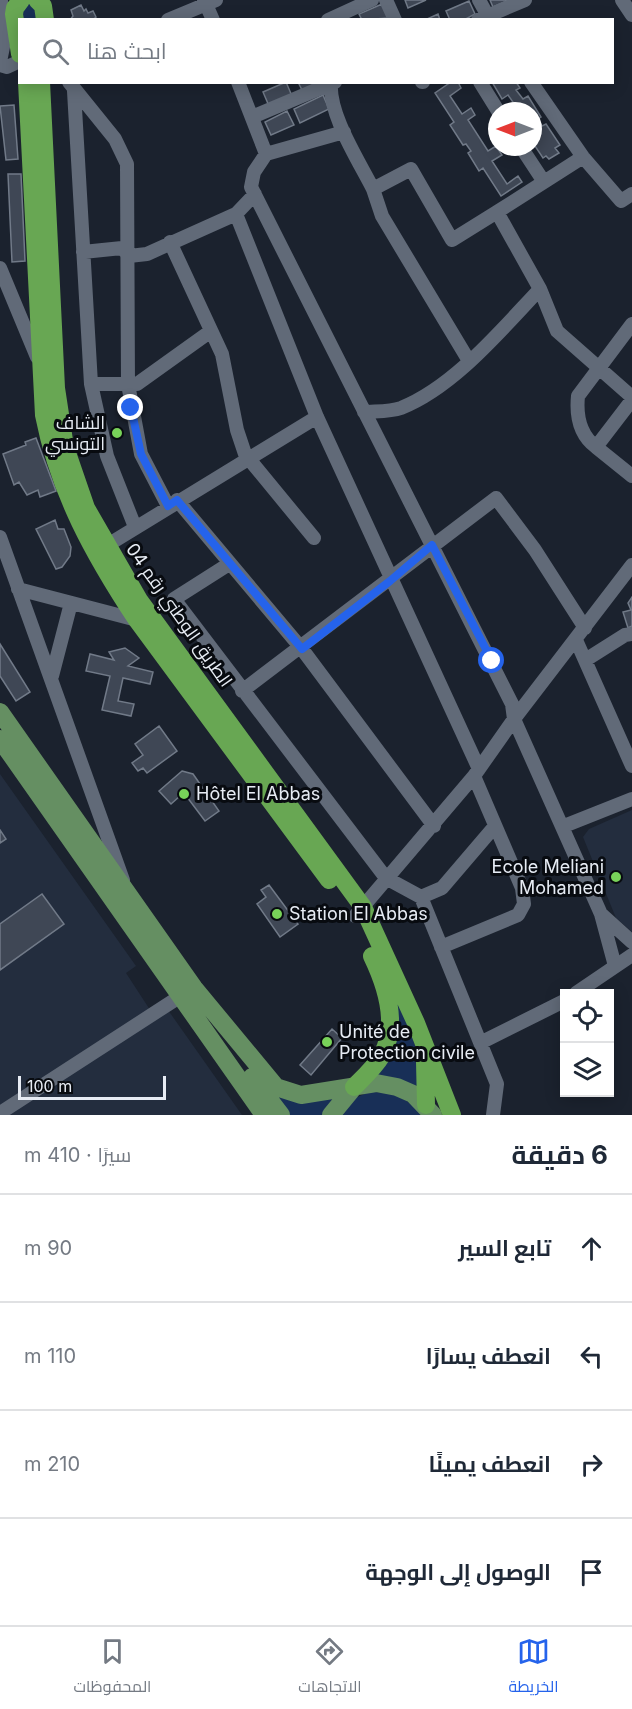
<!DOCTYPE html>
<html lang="ar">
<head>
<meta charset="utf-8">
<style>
	:root { --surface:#fff; --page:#f2f2f3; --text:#1f2937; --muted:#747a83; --line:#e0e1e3; --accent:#2563eb }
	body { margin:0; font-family:Inter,Cairo,sans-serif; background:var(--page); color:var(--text); direction:rtl }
	.controls { position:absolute; right:18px; bottom:18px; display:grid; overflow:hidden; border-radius:0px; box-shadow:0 3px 15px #0003 }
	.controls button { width:54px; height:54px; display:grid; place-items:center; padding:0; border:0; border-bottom:2px solid var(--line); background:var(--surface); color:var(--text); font:30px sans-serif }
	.compass { position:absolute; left:488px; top:102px; width:54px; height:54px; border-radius:50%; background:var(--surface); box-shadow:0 3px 15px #0003; rotate:270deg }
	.scale { position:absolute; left:18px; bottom:15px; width:148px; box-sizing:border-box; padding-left:6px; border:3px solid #e7ecf4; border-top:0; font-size:16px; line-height:21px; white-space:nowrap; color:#e7ecf4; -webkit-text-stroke:4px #080b10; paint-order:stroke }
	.stop { position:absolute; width:18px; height:18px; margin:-14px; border:4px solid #2563eb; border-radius:50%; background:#fff }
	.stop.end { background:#2563eb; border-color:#fff; box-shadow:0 2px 6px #0008 }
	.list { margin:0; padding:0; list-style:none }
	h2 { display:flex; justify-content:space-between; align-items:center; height:78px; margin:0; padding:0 24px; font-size:26px }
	h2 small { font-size:20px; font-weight:400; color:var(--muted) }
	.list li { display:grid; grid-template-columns:39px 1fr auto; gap:18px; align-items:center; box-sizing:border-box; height:108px; padding:0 24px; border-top:2px solid var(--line) }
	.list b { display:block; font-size:22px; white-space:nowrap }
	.list em { font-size:20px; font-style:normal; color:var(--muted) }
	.icon { flex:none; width:33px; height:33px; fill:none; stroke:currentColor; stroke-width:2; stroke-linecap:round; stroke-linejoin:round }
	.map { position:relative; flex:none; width:632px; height:1115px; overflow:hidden; direction:ltr }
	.search { position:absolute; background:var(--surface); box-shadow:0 3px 15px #0003; left:18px; right:18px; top:18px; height:66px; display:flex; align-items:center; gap:15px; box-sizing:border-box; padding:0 21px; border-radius:0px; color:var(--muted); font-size:22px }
	.sheet { height:510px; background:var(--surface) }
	nav { display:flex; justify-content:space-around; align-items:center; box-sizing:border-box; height:84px; border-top:2px solid var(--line); background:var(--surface); font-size:16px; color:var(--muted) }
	nav a { display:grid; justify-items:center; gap:3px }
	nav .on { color:var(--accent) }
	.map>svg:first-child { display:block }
	.built { fill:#232d3e }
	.green { fill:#182f57 }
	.building { fill:#3f4755; stroke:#717a88; stroke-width:1.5 }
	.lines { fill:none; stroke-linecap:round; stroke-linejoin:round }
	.minor { stroke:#616a78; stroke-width:14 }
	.major { stroke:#658f62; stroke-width:18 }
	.highway { stroke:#68a753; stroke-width:18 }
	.route { stroke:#2563eb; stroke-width:8 }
	.poi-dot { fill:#78d259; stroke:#080b10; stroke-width:2 }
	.labels { text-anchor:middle; stroke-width:6; stroke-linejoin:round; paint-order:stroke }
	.poi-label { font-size:18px; fill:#e7ecf4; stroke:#080b10; text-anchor:start }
	.street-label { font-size:18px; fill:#e7ecf4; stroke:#080b10 }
</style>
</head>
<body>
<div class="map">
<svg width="632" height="1115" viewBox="0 0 632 1115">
	<rect width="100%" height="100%" fill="#1b222e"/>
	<path class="built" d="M0,774l136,192 -10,7 28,43 14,-6 74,105h-242z
		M632,810v122l-16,-14 -33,-81 6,-8z"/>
	<path class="green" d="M29,3l4,1 4,15 -17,1 1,-10z
		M390,985c11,25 39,77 26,102l-43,-10z
		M369,1092c25,0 37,4 52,23h-81l15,-17z
		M277,1095h60l-15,20h-35z"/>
	<path class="building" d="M405,0h21l-18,8z
		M490,0h19l-16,7z
		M469,1l6,13 -11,6h-14l-4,-9z
		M382,4l6,14 -26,2 -3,-6z
		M81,5l3,6 2,-2 2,4 5,-2 3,6 -3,3h-23l3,-4 -2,-6z
		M438,14l2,6h-15z
		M286,82l6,14 -23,10 -6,-14z
		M298,82h21l-17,8z
		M451,82h7l3,6 -11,8 12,18 9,-6 4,7 -7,5 20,31 8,-5 6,9 -10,6 15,23 11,-8 4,6 -21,14 -18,-28 -4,3 -11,-18 3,-2 -5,-7 -3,1 -13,-20 4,-3 -19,-29z
		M492,82h24l4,6 -4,2 7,9 5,-3 13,21 -3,2 4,7 4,-2 14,21 -5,3 4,5 -10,6 -3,-3 -3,2 -10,-15v-32h-23l-2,-2 7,-4 -7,-10 -6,4z
		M323,95l6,14 -29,14 -6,-14z
		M14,105l4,54 -12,1 -6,-54z
		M287,111l7,14 -23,10 -6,-13z
		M8,174h13l4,87 -13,1z
		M36,438l20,53 -16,6 -2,-7 -11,5 -8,-13 -5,3 -11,-31 23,-9 -1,-3z
		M55,520l3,9h6l7,18 -1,9 -8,11 -6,2 -20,-40z
		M632,597v29l-4,2 -5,-16 8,-2 -3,-7z
		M0,644l30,48 -14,9 -16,-25z
		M125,648l14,10 -11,8 25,6 -3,12 -27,-6 -5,23 16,3 -3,12 -29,-6 8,-34 -24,-5 4,-17 24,6 -5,-8z
		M159,726l18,25 -30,22 -4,-5 -5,3 -6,-8 11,-8 -8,-11z
		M182,771l11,3 26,37 -14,10 -18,-24 -7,-1 -9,8 -12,-13z
		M0,830l6,9 -6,4z
		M269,885l29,39 -18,13 -23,-33 9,-7 -5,-7z
		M42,894l22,30 -64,46v-46z
		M332,1029l10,9 -31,37 -11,-10z"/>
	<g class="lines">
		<path class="minor" d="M204,0l9,20
			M386,0l9,20
			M479,0l11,20
			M622,0l10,15
			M168,20l48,-20
			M328,20l44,-20
			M478,20l47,-20
			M0,62l3,-15 -2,-47
			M0,65l7,2 13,-6
			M69,82l46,57 12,25 1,220 13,70 27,52
			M238,82l28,72 -12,18 -3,15 261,517 2,15 87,195 14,52
			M331,82c-3,32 28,79 42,107l38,-20 41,71 45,-28 43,77 17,42 75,66
			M422,82h1
			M480,82l18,29
			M531,82l52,75 38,44 11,-7
			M74,91l17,293 16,72 28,71
			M252,117l83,-35
			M521,147l23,35
			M266,154l78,-22
			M373,189l9,27 87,145
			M255,194l-19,20 81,203 162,352
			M497,212l86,-55
			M170,242l52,112 15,76 10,30
			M83,252l39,-4 7,8 18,-2 89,-40
			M0,268l37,89
			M91,384h46l74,-53
			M632,400l-36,47 36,29
			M364,412c11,-1 26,0 37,-4 53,-21 100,-78 139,-119
			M596,447c-16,-12 -20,-31 -18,-51l54,-72
			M249,459l65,79
			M177,500l125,149 132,177
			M0,537l123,343
			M106,546l211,-129
			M229,564l-55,35 212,279 35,19 76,187 -4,31
			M18,589l119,31
			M576,640l56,126
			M587,659l38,-24 7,-1
			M52,676l19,-73
			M242,691l254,-193 39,52 50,78
			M564,826l68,-27
			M421,897l21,-9 53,-62
			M601,914l31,28
			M355,916l119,-140 40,-57 118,-154
			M441,947l77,-32 6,-11 -2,-16 -48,-112
			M576,993l56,-38
			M482,1042l82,-41
			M0,1113l187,-121"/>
		<path class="major" d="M0,712l194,276 82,99 25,8 75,-12 21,4 16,7 20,21
			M0,739l264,376
			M252,1077l29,38
			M331,1115l23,-28"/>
		<path class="highway" d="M37,0l6,6 2,14
			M20,54l-6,-40 1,-6 6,-8
			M27,82l17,333c15,77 50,140 93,205l192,260
			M41,82l15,306 9,59 21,61 53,92 224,307 53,116 36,92
			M425,1062l1,43
			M354,1087c10,-10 21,-20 28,-32 17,-31 4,-70 -10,-99"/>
	</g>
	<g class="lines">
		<path class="route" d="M131,408l10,46 27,52 9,-6 125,149 88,-68 42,-36 60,116"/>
	</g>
	<g class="poi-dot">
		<circle cx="117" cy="433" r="6"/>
		<circle cx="184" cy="794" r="6"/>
		<circle cx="616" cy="877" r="6"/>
		<circle cx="277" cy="914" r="6"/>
		<circle cx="327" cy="1042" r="6"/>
	</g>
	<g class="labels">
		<g class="poi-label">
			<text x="105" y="429" text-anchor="end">الشاف<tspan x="105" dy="21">التونسي</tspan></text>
			<text x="196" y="800">Hôtel El Abbas</text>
			<text x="604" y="873" text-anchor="end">Ecole Meliani<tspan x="604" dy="21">Mohamed</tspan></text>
			<text x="289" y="920">Station El Abbas</text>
			<text x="339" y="1038">Unité de<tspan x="339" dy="21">Protection civile</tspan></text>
		</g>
		<g class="street-label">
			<text transform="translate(179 615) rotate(55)" y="6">الطريق الوطني رقم 04</text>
		</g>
	</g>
</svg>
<div class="controls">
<button><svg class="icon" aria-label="locate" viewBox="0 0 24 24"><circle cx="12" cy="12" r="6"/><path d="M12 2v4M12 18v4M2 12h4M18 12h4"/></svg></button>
<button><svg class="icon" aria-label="layers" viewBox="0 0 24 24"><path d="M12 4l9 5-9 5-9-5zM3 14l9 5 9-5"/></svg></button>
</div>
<svg class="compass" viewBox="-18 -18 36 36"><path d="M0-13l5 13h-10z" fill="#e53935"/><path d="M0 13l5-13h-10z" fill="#747a83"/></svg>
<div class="scale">100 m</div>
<div class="stop" style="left:492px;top:661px"></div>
<div class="stop end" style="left:131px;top:408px"></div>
<div class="search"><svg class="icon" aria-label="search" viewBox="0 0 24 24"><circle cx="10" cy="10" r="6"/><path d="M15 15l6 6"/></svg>ابحث هنا</div>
</div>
<section class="sheet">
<h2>6 دقيقة<small>سيرًا · 410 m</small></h2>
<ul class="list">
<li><svg class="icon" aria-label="ahead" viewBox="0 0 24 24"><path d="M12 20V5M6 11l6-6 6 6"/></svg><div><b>تابع السير</b></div><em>90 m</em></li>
<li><svg class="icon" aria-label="left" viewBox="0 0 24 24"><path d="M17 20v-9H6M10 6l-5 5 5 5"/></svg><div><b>انعطف يسارًا</b></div><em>110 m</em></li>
<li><svg class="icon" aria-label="right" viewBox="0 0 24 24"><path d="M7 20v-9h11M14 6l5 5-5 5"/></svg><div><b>انعطف يمينًا</b></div><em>210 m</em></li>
<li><svg class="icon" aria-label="arrive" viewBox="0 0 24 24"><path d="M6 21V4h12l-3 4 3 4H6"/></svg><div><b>الوصول إلى الوجهة</b></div></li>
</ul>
</section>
<nav>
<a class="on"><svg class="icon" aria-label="map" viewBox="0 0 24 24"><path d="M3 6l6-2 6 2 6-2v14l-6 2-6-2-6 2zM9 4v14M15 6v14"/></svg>الخريطة</a>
<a><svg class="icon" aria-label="directions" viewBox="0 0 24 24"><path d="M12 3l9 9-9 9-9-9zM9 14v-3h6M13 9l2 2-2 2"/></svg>الاتجاهات</a>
<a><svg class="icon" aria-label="saved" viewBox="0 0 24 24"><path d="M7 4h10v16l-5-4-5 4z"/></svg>المحفوظات</a>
</nav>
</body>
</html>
